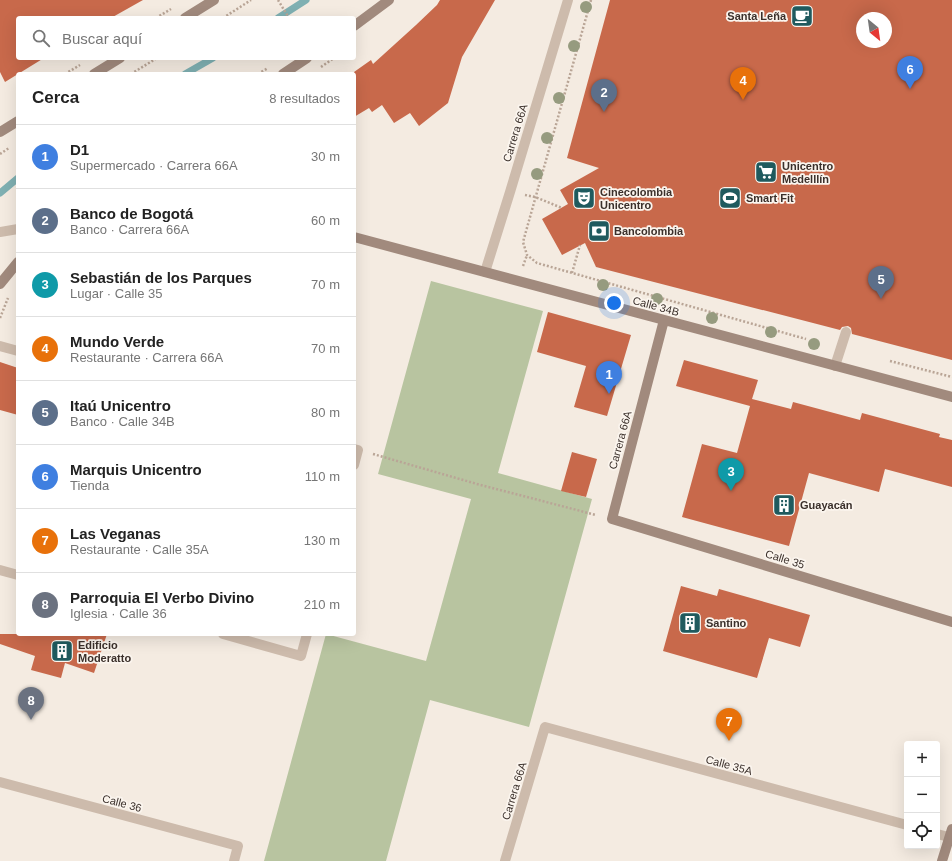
<!DOCTYPE html>
<html lang="es">
<head>
<meta charset="utf-8">
<style>
	:root { --surface:#fff; --page:#f6f6f6; --text:#222; --muted:#767676; --line:#e0e0e0; --accent:#0b8043 }
	body { margin:0; font-family:Helvetica,sans-serif; background:var(--page); color:var(--text) }
	.controls { position:absolute; right:12px; bottom:12px; display:grid; overflow:hidden; border-radius:4px; box-shadow:0 4px 16px #0002 }
	.controls button { width:36px; height:36px; display:grid; place-items:center; padding:0; border:0; border-bottom:1px solid var(--line); background:var(--surface); color:var(--text); font:20px sans-serif }
	.compass { position:absolute; left:856px; top:12px; width:36px; height:36px; border-radius:50%; background:var(--surface); box-shadow:0 4px 16px #0002; rotate:151deg }
	.you { position:absolute; left:614px; top:303px; width:14px; height:14px; margin:-10px; border:3px solid #fff; border-radius:50%; background:#1a73e8; box-shadow:0 0 0 6px #1a73e833 }
	.badge { display:grid; place-items:center; width:26px; height:26px; border-radius:50%; background:var(--accent); color:#fff; font-size:13px; font-weight:700 }
	.pin { position:absolute; translate:-50% -33px; filter:drop-shadow(0 1px 2px #0008) }
	.pin::after { content:''; position:absolute; top:21px; width:14px; height:12px; background:inherit; clip-path:polygon(0 0,100% 0,50% 100%) }
	.list { margin:0; padding:0; list-style:none }
	h2 { display:flex; justify-content:space-between; align-items:center; height:52px; margin:0; padding:0 16px; font-size:17px }
	h2 small { font-size:13px; font-weight:400; color:var(--muted) }
	.list li { display:grid; grid-template-columns:26px 1fr auto; gap:12px; align-items:center; box-sizing:border-box; height:64px; padding:0 16px; border-top:1px solid var(--line) }
	.list b { display:block; font-size:15px; white-space:nowrap }
	.list p { margin:0; font-size:13px; white-space:nowrap; color:var(--muted) }
	.list em { font-size:13px; font-style:normal; color:var(--muted) }
	.icon { flex:none; width:22px; height:22px; fill:none; stroke:currentColor; stroke-width:2; stroke-linecap:round; stroke-linejoin:round }
	.map { position:relative; flex:none; width:952px; height:861px; overflow:hidden }
	.search { position:absolute; background:var(--surface); box-shadow:0 4px 16px #0002; left:16px; top:16px; width:340px; height:44px; display:flex; align-items:center; gap:10px; box-sizing:border-box; padding:0 14px; border-radius:4px; color:var(--muted); font-size:15px }
	.panel { position:absolute; background:var(--surface); box-shadow:0 4px 16px #0002; left:16px; top:72px; width:340px; height:564px; border-radius:4px }
	.map>svg:first-child { display:block }
	.green { fill:#b8c4a0 }
	.lines { fill:none; stroke-linecap:round; stroke-linejoin:round }
	.stream { stroke:#7fb0b2; stroke-width:7 }
	.building { fill:#c8694b; fill-rule:evenodd }
	.path { stroke:#b9a596; stroke-width:2.5; stroke-dasharray:2 2; stroke-linecap:butt }
	.lane { stroke:#cdbbac; stroke-width:10 }
	.street { stroke:#cdbbac; stroke-width:10 }
	.secondary { stroke:#a18a7d; stroke-width:10 }
	.tree { fill:#969b7f }
	.labels { text-anchor:middle; stroke-width:3.5; stroke-linejoin:round; paint-order:stroke }
	.poi-label { font-size:11px; font-weight:bold; fill:#3b302b; stroke:#fbf5ee; text-anchor:start }
	.street-label { font-size:11px; fill:#3b302b; stroke:#fbf5ee }
</style>
</head>
<body>
<div class="map">
<svg width="952" height="861" viewBox="0 0 952 861">
	<rect width="100%" height="100%" fill="#f4ebe1"/>
	<path class="green" d="M431,281l112,30 -45,162 94,26 -63,228 -99,-27 -44,161h-122l62,-227 100,27 45,-162 -93,-25z"/>
	<g class="lines">
		<path class="stream" d="M278,18l28,-18
			M185,74l28,-16
			M0,193l18,-15"/>
	</g>
	<path class="building" d="M0,0h143l-32,18h-93v40h26l-39,24 -5,-10z
		M440,0h55l-33,57 -14,46 -29,23 -9,-13 -16,10 -12,-18 -10,7 -3,-4 -15,9v-45l17,-12 2,4 43,-39 21,-20z
		M610,0h342v360l-100,-26 -1,-6 -3,-2 -6,1 -2,3 -244,-63 -11,-24 -23,12 -20,-36 26,-15 -8,-14 39,-22 -32,-10zM862,18h24v24h-24z
		M548,312l83,23 -24,81 -33,-9 12,-41 -49,-14z
		M684,360l74,20 -6,19 39,10 2,-7 67,18 2,-7 78,21 -1,3 13,3v47l-67,-18 -6,23 -70,-19 -20,73 -107,-29 20,-73 35,9 13,-47 -74,-20z
		M0,362l18,6v47l-18,-5z
		M572,452l25,7 -11,38 -25,-6z
		M681,586l36,10 2,-7 91,26 -10,32 -31,-9 -12,40 -94,-27z
		M0,634h107l-13,39 -29,-10 -4,15 -30,-8 4,-14 -35,-12z"/>
	<g class="lines">
		<path class="path" d="M278,0l11,18
			M591,0l-68,242 4,13 10,8 269,76
			M156,18l15,-9
			M223,18l28,-18
			M321,67l13,-9
			M65,74l15,-9
			M131,74l26,-16
			M258,74l10,-6
			M0,154l9,-6
			M525,195l10,2 27,11
			M523,266l4,-11
			M572,273l8,-28
			M0,318l8,-20
			M890,361l62,16
			M373,454l104,30 119,31"/>
		<path class="lane" d="M835,366l11,-34"/>
		<path class="street" d="M0,232l18,-3
			M485,272l25,-80 58,-192
			M0,346l18,5
			M354,449l4,1 -4,15
			M0,570l18,5
			M223,634l78,22 6,-22
			M0,782l238,64 -4,15
			M937,834l12,3
			M505,861l40,-134 362,98"/>
		<path class="secondary" d="M185,18l29,-18
			M354,26l35,-26
			M94,74l26,-16
			M283,74l24,-16
			M0,132l18,-11
			M354,237l598,160
			M0,284l18,-22
			M664,320l-52,199 340,103
			M942,861l10,-32"/>
	</g>
	<g class="tree">
		<circle cx="586" cy="7" r="6"/>
		<circle cx="574" cy="46" r="6"/>
		<circle cx="559" cy="98" r="6"/>
		<circle cx="547" cy="138" r="6"/>
		<circle cx="537" cy="174" r="6"/>
		<circle cx="603" cy="285" r="6"/>
		<circle cx="657" cy="299" r="6"/>
		<circle cx="712" cy="318" r="6"/>
		<circle cx="771" cy="332" r="6"/>
		<circle cx="814" cy="344" r="6"/>
	</g>
	<defs>
		<g id="cafe-square" transform="scale(1.15)"><rect x="-9" y="-9" width="18" height="18" rx="4" fill="#1f5a5e" stroke="#fbf5ee"/><path d="M-5.5-4.5H6V0H3Q3 3.5 0 3.5H-2.5Q-5.5 3.5-5.5 0ZM3-3.2v2h1.7v-2ZM-6 4.5H4V6H-6Z" fill="#fff"/></g>
		<g id="supermarket-square" transform="scale(1.15)"><rect x="-9" y="-9" width="18" height="18" rx="4" fill="#1f5a5e" stroke="#fbf5ee"/><path d="M-6-5.5h2.5l.6 2H6L4.5 2H-2.5L-4.4-4H-6ZM-1.5 3.2a1.3 1.3 0 1 0 .1 0ZM3 3.2a1.3 1.3 0 1 0 .1 0Z" fill="#fff"/></g>
		<g id="theatre-square" transform="scale(1.15)"><rect x="-9" y="-9" width="18" height="18" rx="4" fill="#1f5a5e" stroke="#fbf5ee"/><path d="M-5-5.5Q0-4 5-5.5V0Q5 5 0 6Q-5 5-5 0ZM-3.3-2.5H-1v1.5H-3.3ZM1-2.5H3.3v1.5H1ZM-2.8 1Q0 5.5 2.8 1Z" fill="#fff"/></g>
		<g id="stadium-square" transform="scale(1.15)"><rect x="-9" y="-9" width="18" height="18" rx="4" fill="#1f5a5e" stroke="#fbf5ee"/><path d="M0-5a6.5 5 0 1 0 0 10a6.5 5 0 1 0 0-10ZM-3.5-1.8h7v3.6h-7Z" fill="#fff"/></g>
		<g id="bank-square" transform="scale(1.15)"><rect x="-9" y="-9" width="18" height="18" rx="4" fill="#1f5a5e" stroke="#fbf5ee"/><path d="M-6-4H6V4H-6ZM0-2.3a2.3 2.3 0 1 0 0 4.6a2.3 2.3 0 1 0 0-4.6Z" fill="#fff"/></g>
		<g id="building-square" transform="scale(1.15)"><rect x="-9" y="-9" width="18" height="18" rx="4" fill="#1f5a5e" stroke="#fbf5ee"/><path d="M-4-6H4V6H1V3H-1V6H-4ZM-2.5-4.3h1.7v1.8h-1.7ZM.8-4.3h1.7v1.8H.8ZM-2.5-1h1.7V.8h-1.7ZM.8-1h1.7V.8H.8Z" fill="#fff"/></g>
	</defs>
	<g fill-rule="evenodd">
		<use href="#cafe-square" x="802" y="16"/>
		<use href="#supermarket-square" x="766" y="172"/>
		<use href="#theatre-square" x="584" y="198"/>
		<use href="#stadium-square" x="730" y="198"/>
		<use href="#bank-square" x="599" y="231"/>
		<use href="#building-square" x="784" y="505"/>
		<use href="#building-square" x="690" y="623"/>
		<use href="#building-square" x="62" y="651"/>
	</g>
	<g class="labels">
		<g class="poi-label">
			<text x="786" y="20" text-anchor="end">Santa Leña</text>
			<text x="782" y="170">Unicentro<tspan x="782" dy="13">Medelllín</tspan></text>
			<text x="600" y="196">Cinecolombia<tspan x="600" dy="13">Unicentro</tspan></text>
			<text x="746" y="202">Smart Fit</text>
			<text x="614" y="235">Bancolombia</text>
			<text x="800" y="509">Guayacán</text>
			<text x="706" y="627">Santino</text>
			<text x="78" y="649">Edificio<tspan x="78" dy="13">Moderatto</tspan></text>
		</g>
		<g class="street-label">
			<text transform="translate(515 133) rotate(-73)" y="4">Carrera 66A</text>
			<text transform="translate(656 306) rotate(15)" y="4">Calle 34B</text>
			<text transform="translate(620 440) rotate(-75)" y="4">Carrera 66A</text>
			<text transform="translate(785 559) rotate(17)" y="4">Calle 35</text>
			<text transform="translate(729 765) rotate(15)" y="4">Calle 35A</text>
			<text transform="translate(514 791) rotate(-73)" y="4">Carrera 66A</text>
			<text transform="translate(122 803) rotate(15)" y="4">Calle 36</text>
		</g>
	</g>
</svg>
<div class="controls">
<button>+</button>
<button>−</button>
<button><svg class="icon" aria-label="locate" viewBox="0 0 24 24"><circle cx="12" cy="12" r="6"/><path d="M12 2v4M12 18v4M2 12h4M18 12h4"/></svg></button>
</div>
<svg class="compass" viewBox="-18 -18 36 36"><path d="M0-13l5 13h-10z" fill="#e53935"/><path d="M0 13l5-13h-10z" fill="#767676"/></svg>
<div class="you"></div>
<div class="pin badge" style="left:609px;top:394px;background:#3f7fe0">1</div>
<div class="pin badge" style="left:604px;top:112px;background:#5c6f8a">2</div>
<div class="pin badge" style="left:731px;top:491px;background:#0f9aa8">3</div>
<div class="pin badge" style="left:743px;top:100px;background:#e8710a">4</div>
<div class="pin badge" style="left:881px;top:299px;background:#5c6f8a">5</div>
<div class="pin badge" style="left:910px;top:89px;background:#3f7fe0">6</div>
<div class="pin badge" style="left:729px;top:741px;background:#e8710a">7</div>
<div class="pin badge" style="left:31px;top:720px;background:#6b7280">8</div>
<div class="search"><svg class="icon" aria-label="search" viewBox="0 0 24 24"><circle cx="10" cy="10" r="6"/><path d="M15 15l6 6"/></svg>Buscar aquí</div>
<section class="panel">
<h2>Cerca<small>8 resultados</small></h2>
<ul class="list">
<li><span class="badge" style="background:#3f7fe0">1</span><div><b>D1</b><p>Supermercado · Carrera 66A</p></div><em>30 m</em></li>
<li><span class="badge" style="background:#5c6f8a">2</span><div><b>Banco de Bogotá</b><p>Banco · Carrera 66A</p></div><em>60 m</em></li>
<li><span class="badge" style="background:#0f9aa8">3</span><div><b>Sebastián de los Parques</b><p>Lugar · Calle 35</p></div><em>70 m</em></li>
<li><span class="badge" style="background:#e8710a">4</span><div><b>Mundo Verde</b><p>Restaurante · Carrera 66A</p></div><em>70 m</em></li>
<li><span class="badge" style="background:#5c6f8a">5</span><div><b>Itaú Unicentro</b><p>Banco · Calle 34B</p></div><em>80 m</em></li>
<li><span class="badge" style="background:#3f7fe0">6</span><div><b>Marquis Unicentro</b><p>Tienda</p></div><em>110 m</em></li>
<li><span class="badge" style="background:#e8710a">7</span><div><b>Las Veganas</b><p>Restaurante · Calle 35A</p></div><em>130 m</em></li>
<li><span class="badge" style="background:#6b7280">8</span><div><b>Parroquia El Verbo Divino</b><p>Iglesia · Calle 36</p></div><em>210 m</em></li>
</ul>
</section>
</div>
</body>
</html>
